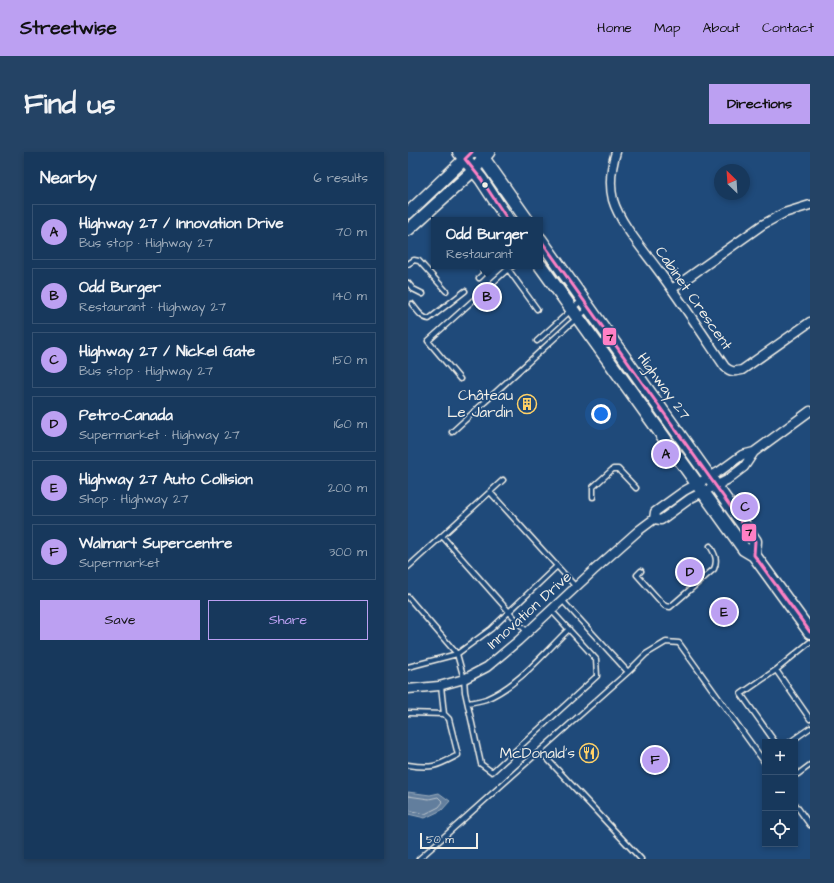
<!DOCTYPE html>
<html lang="en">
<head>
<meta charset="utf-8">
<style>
	:root { --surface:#17385c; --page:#244365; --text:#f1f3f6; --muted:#9eacbb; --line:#365272; --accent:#bca0f2 }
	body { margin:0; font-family:"Architects Daughter",sans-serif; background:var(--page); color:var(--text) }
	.controls { position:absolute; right:12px; bottom:12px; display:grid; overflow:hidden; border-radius:0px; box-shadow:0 2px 6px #0003 }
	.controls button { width:36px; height:36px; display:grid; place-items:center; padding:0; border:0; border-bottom:1px solid var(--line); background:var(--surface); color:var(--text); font:20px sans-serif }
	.compass { position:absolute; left:306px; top:12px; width:36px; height:36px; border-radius:50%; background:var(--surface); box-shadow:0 2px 6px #0003; rotate:335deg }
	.scale { position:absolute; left:12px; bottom:10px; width:58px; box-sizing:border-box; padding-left:4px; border:2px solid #f4f1e8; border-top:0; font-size:11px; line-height:14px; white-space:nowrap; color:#f4f1e8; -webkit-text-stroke:3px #1f4a7a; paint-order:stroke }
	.you { position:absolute; left:193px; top:262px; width:14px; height:14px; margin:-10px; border:3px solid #fff; border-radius:50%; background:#1a73e8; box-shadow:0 0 0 6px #1a73e833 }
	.badge { display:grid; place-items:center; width:26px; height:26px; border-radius:50%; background:var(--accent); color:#111; font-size:13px; font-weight:700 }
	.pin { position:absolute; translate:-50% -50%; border:2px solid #fff; box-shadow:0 1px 4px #0006 }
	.popup { position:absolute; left:23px; top:65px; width:112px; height:52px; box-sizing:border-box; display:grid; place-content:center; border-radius:0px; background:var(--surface); filter:drop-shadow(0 1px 3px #0005); font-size:13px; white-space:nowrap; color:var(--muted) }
	.popup b { font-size:15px; color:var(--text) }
	.popup::after { content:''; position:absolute; left:50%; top:100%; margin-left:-8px; border:8px solid transparent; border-top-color:var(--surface) }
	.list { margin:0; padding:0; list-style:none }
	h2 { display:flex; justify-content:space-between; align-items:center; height:52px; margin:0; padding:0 16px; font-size:17px }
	h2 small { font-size:13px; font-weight:400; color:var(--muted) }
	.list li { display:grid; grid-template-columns:26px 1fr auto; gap:12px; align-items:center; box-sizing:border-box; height:56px; margin:0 8px 8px; padding:0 8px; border:1px solid var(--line); border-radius:0px }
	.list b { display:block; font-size:15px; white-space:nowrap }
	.list p { margin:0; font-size:13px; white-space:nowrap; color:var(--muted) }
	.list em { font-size:13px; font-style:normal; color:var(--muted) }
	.actions { display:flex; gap:8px; padding:12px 16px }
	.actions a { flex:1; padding:9px 0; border:1px solid var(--accent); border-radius:0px; text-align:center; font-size:14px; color:var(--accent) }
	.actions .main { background:var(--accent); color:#111 }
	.icon { flex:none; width:22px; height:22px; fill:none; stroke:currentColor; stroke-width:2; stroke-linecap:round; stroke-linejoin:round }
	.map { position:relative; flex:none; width:402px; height:707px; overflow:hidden; border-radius:0px }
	header { display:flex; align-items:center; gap:24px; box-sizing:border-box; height:56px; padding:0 20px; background:var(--accent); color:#111 }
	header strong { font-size:19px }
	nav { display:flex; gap:22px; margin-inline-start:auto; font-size:14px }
	.intro { display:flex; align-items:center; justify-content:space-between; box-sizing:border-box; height:96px; padding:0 24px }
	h1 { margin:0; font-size:28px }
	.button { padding:10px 18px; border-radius:0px; background:var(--accent); color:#111; font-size:14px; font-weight:700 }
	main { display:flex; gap:24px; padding:0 24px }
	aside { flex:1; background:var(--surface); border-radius:0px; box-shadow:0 2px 6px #0003 }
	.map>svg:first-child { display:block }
	.water { fill:#627e9d; stroke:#9cacbb }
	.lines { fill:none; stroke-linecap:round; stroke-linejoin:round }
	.shore { stroke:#bac3ca; stroke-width:1 }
	.lane-casing { stroke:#f4f1e8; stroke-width:7 }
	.street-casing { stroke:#f4f1e8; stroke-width:11 }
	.secondary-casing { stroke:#f4f1e8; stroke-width:14 }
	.primary-casing { stroke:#f4f1e8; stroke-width:15 }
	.lane { stroke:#1f4a7a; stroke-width:4 }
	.street { stroke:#1f4a7a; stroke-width:8 }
	.secondary { stroke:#1f4a7a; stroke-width:11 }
	.primary { stroke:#1f4a7a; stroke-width:12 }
	.bus-1-casing { stroke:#1f4a7a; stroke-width:6 }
	.bus-1 { stroke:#ff80c5; stroke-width:3 }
	.bus-dot { fill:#f4f1e8; stroke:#1f4a7a; stroke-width:1.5 }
	.labels { text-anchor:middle; stroke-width:3.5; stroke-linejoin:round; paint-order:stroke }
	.street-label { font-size:15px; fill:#f4f1e8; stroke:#1f4a7a }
	.poi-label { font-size:15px; fill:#f4f1e8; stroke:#1f4a7a; text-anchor:end }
	.line-badge { stroke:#1f4a7a; stroke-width:1.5 }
	.pale-badge-label { font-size:11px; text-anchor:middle; font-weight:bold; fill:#111 }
</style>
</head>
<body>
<header>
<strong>Streetwise</strong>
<nav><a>Home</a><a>Map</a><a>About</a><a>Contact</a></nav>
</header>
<div class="intro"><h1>Find us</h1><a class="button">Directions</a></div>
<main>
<aside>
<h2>Nearby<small>6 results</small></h2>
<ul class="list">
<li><span class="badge">A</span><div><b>Highway 27 / Innovation Drive</b><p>Bus stop · Highway 27</p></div><em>70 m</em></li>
<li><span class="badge">B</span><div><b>Odd Burger</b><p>Restaurant · Highway 27</p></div><em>140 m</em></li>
<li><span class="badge">C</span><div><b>Highway 27 / Nickel Gate</b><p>Bus stop · Highway 27</p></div><em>150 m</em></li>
<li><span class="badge">D</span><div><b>Petro-Canada</b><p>Supermarket · Highway 27</p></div><em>160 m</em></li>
<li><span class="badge">E</span><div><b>Highway 27 Auto Collision</b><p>Shop · Highway 27</p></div><em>200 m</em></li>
<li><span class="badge">F</span><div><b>Walmart Supercentre</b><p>Supermarket</p></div><em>300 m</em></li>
</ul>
<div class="actions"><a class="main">Save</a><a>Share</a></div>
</aside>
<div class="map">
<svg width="402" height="707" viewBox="0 0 402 707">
	<rect width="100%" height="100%" fill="#1f4a7a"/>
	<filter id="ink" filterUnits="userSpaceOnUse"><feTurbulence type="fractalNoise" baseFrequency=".025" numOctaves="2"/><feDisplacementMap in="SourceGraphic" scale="8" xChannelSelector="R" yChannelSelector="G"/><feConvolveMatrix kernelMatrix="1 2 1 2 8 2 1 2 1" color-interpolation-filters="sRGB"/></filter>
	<g filter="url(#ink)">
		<path class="water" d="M0,640l22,3 9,-2 11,8 -8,9 -17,8 -17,-4z"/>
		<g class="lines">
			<path class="shore" d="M0,644l21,3 9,-2 5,5 -4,5 -14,7 -17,-4"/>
			<g class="lane-casing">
				<path id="lane" d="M0,112l6,-4 5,1 27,30
					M100,117l29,40
					M71,126l4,-4v-7
					M0,131l5,6 10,5
					M4,152c5,6 9,14 17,15l36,-28
					M129,189l44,-40
					M52,227l-32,-38 80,-72 5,-3
					M44,280l117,-107 19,-16
					M82,340l67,74
					M185,345v-10l20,-18h5l18,19
					M34,384l85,96
					M0,415l95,-87
					M233,419l-4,4 24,27 4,4 5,1 44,-38c4,-9 1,-15 -4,-23
					M0,445l49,57 7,25 1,13 16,72 11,8 105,-96 -1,-17 -45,-49
					M154,448l66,72
					M0,515l49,-13 34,-25 66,-63 19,21
					M368,518l34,-28
					M60,551c6,-1 12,-2 18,-4 33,-14 58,-46 83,-70
					M0,561l36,1 -3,-28
					M367,590l-34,-48 35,-24 34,49
					M382,590l20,-14
					M132,599l101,108
					M0,613c25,4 29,1 50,-10l-9,-36 -5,-5
					M390,622l12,-9
					M387,652l15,21
					M11,707l209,-187 18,-18 20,-12 13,1 86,120"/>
			</g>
			<g class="street-casing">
				<path id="street" d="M208,0c-5,16 -7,32 -3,48 7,24 33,53 48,74 22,30 43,62 64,93 6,5 9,5 17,3l68,-48
					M264,137l90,-64 22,-12 26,-8
					M246,367l1,-7 29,-21 36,-20 22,-16 12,-3 56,-41
					M0,537l31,-3 25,-7 23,-12 31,-26 75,-70 45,-40 16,-12 7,1 30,-22 36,-18 17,-13 10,-15"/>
			</g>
			<g class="secondary-casing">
				<path id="secondary" d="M0,61l64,-61
					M0,78l66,-60 15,-18"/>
			</g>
			<g class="primary-casing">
				<path id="primary" d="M51,0l22,27 27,41
					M71,0l48,68
					M132,87l215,302 -1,14
					M132,113l204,284 10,6 56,77"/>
			</g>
			<use href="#lane" class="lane"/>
			<use href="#street" class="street"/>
			<use href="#secondary" class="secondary"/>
			<use href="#primary" class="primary"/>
			<g class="bus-1-casing">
				<path id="bus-1" d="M64,0l-7,7 16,20 27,41
					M132,87l215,302 -1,14 56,77"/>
			</g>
			<use href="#bus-1" class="bus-1"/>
		</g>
	</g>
	<defs>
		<g id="building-ring" transform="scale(1)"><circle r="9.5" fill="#1f4a7a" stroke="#ffd166" stroke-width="1.5"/><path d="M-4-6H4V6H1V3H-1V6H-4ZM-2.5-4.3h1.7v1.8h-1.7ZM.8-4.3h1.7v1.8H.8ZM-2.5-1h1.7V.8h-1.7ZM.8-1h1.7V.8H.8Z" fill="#ffd166"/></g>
		<g id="restaurant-ring" transform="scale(1)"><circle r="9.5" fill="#1f4a7a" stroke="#ffd166" stroke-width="1.5"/><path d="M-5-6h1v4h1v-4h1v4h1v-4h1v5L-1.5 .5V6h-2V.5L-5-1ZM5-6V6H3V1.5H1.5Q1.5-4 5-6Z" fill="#ffd166"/></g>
	</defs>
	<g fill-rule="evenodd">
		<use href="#building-ring" x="119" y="252"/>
		<use href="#restaurant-ring" x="181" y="601"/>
	</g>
	<circle class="bus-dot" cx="77" cy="33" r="3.5"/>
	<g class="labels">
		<g class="street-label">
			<text transform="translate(286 146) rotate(55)" y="5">Cabinet Crescent</text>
			<text transform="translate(256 234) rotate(54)" y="5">Highway 27</text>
			<text transform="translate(121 458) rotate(-42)" y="5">Innovation Drive</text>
		</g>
		<g class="poi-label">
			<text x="105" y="248">Château<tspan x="105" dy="17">Le Jardin</tspan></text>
			<text x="167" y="606">McDonald's</text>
		</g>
	</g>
	<g class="line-badge">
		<rect x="194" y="175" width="15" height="19" rx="4" fill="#ff80c5"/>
		<rect x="333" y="371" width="16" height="19" rx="4" fill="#ff80c5"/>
	</g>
	<g class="pale-badge-label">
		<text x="202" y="189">7</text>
		<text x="341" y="384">7</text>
	</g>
</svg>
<div class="controls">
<button>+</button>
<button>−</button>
<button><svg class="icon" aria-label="locate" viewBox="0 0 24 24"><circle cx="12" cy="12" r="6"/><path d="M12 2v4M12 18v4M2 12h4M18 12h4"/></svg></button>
</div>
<svg class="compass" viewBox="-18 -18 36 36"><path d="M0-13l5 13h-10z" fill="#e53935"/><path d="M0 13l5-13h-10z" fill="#9eacbb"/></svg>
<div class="scale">50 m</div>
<div class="you"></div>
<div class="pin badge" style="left:258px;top:302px">A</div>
<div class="pin badge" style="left:79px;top:145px">B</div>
<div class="popup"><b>Odd Burger</b>Restaurant</div>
<div class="pin badge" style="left:337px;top:355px">C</div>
<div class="pin badge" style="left:282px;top:420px">D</div>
<div class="pin badge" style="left:316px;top:460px">E</div>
<div class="pin badge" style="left:247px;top:608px">F</div>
</div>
</main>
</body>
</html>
